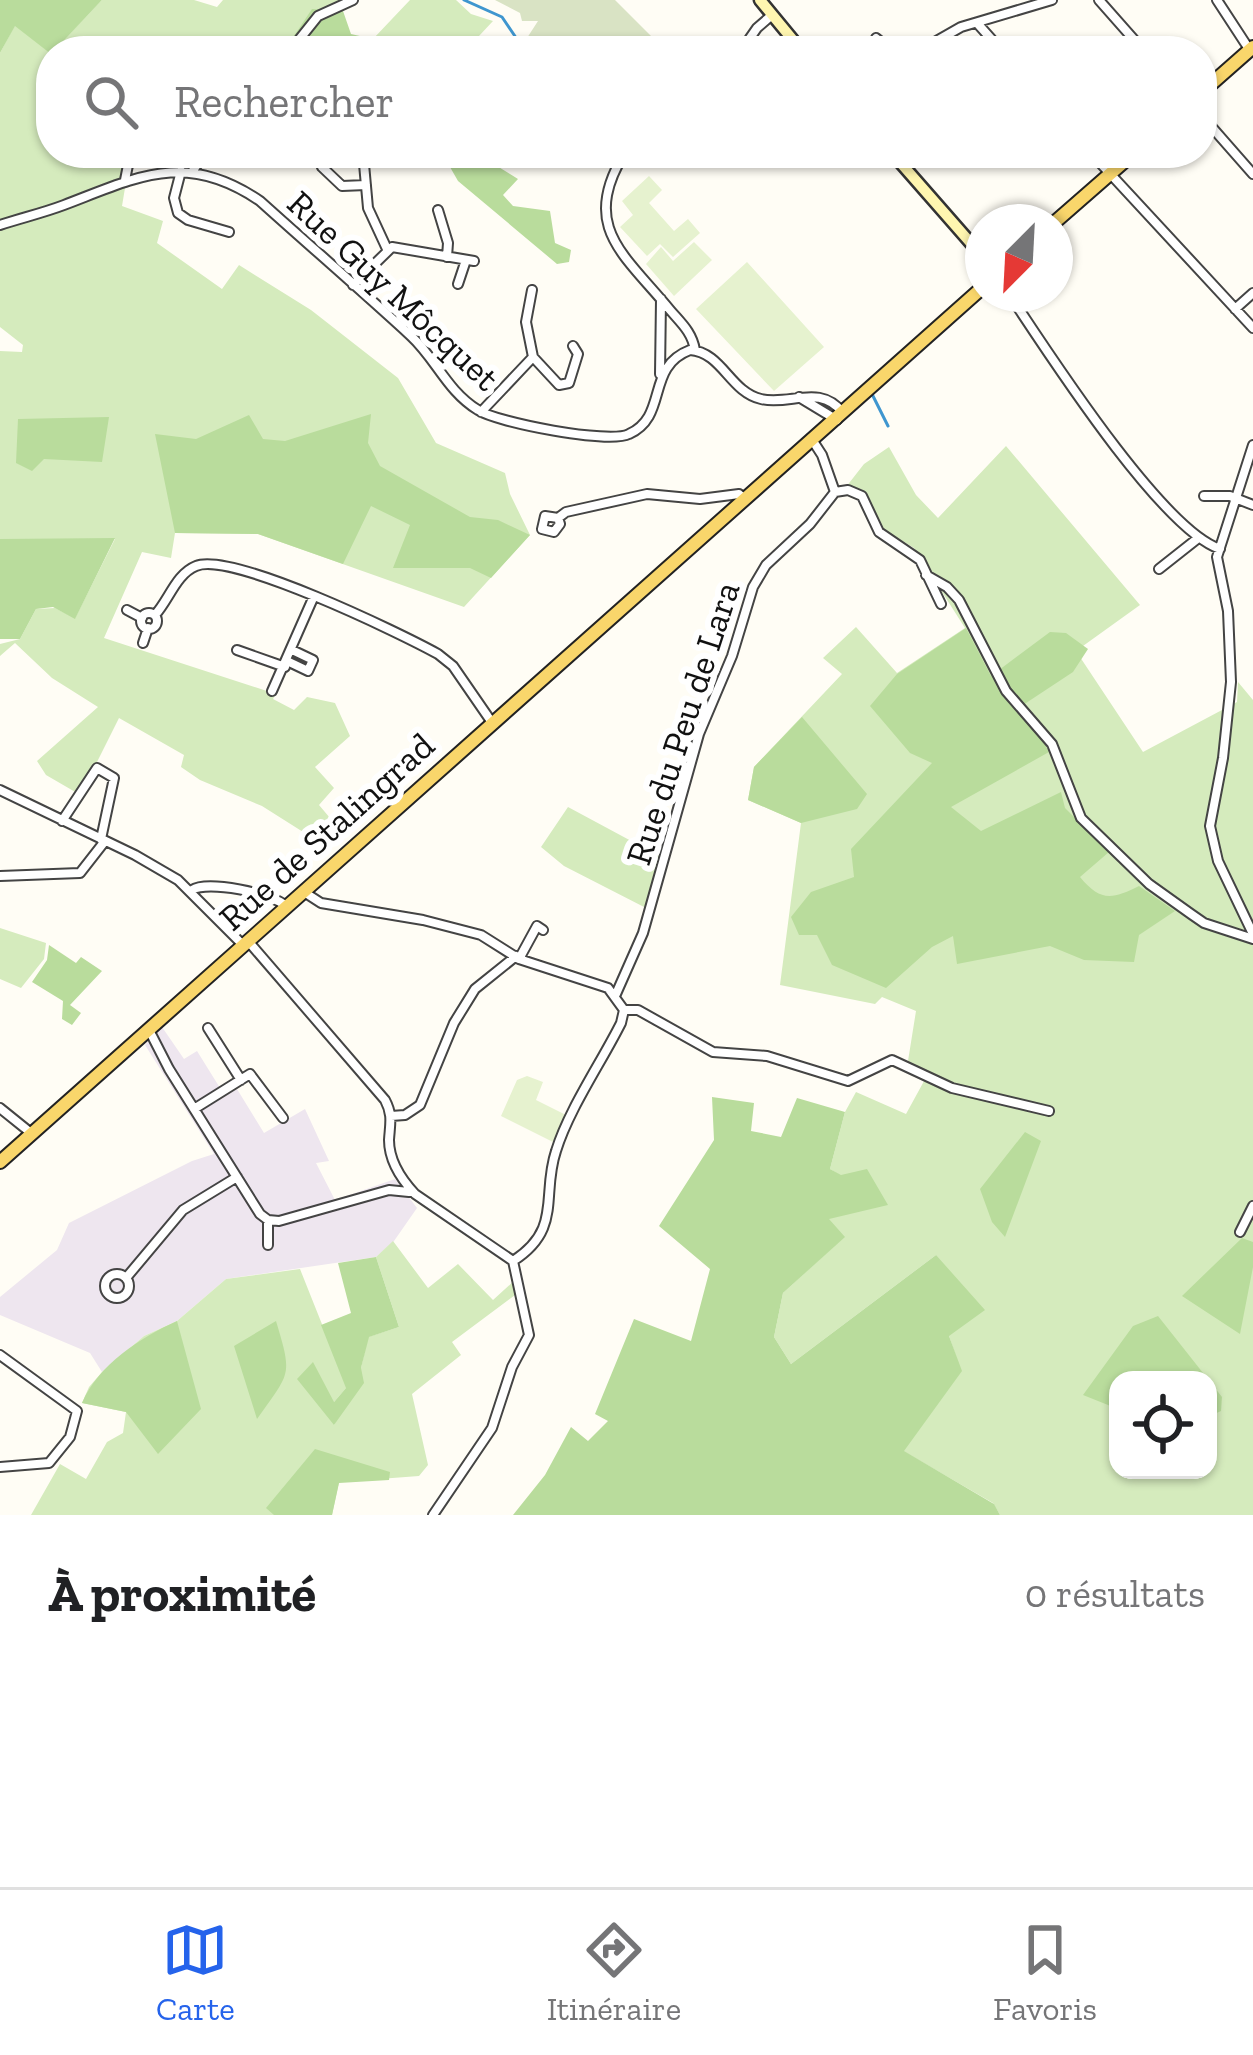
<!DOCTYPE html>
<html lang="fr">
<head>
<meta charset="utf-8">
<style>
	:root { --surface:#fff; --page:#f2f2f2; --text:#202124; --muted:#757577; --line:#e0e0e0; --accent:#2563eb }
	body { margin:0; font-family:"Zilla Slab",serif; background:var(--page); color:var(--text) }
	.controls { position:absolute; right:36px; bottom:36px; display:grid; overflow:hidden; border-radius:24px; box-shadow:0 3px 9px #0004 }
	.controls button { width:108px; height:108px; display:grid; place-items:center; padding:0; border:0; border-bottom:3px solid var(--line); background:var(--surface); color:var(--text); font:60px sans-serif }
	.compass { position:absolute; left:965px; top:204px; width:108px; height:108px; border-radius:50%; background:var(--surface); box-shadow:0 3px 9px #0004; rotate:204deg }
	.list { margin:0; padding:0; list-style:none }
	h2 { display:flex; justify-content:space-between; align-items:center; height:156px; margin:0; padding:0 48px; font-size:51px }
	h2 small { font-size:39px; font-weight:400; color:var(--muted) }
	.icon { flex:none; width:66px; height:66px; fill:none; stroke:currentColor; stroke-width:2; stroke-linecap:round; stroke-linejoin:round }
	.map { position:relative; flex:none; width:1253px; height:1515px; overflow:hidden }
	.search { position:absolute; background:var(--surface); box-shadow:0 3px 9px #0004; left:36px; right:36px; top:36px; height:132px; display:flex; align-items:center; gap:30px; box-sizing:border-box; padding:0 42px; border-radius:48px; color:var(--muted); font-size:45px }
	.sheet { height:372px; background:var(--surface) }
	nav { display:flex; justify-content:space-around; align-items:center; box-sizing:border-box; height:168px; border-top:3px solid var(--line); background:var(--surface); font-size:33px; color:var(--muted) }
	nav a { display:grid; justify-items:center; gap:6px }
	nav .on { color:var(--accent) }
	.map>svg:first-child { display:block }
	.industrial { fill:#eee6ef }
	.green { fill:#d5ebbd; fill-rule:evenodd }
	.forest { fill:#b9dc9c }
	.cemetery { fill:#d9e3c4 }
	.pitch { fill:#e6f2cf }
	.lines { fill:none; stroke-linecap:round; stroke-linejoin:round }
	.stream { stroke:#3f96cf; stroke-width:3 }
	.street-casing { stroke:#444; stroke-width:12 }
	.secondary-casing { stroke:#333; stroke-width:15 }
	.primary-casing { stroke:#222; stroke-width:16 }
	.street { stroke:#fff; stroke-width:8 }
	.secondary { stroke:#fff6b0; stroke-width:10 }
	.primary { stroke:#f9d66b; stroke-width:12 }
	.labels { text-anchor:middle; stroke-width:12; stroke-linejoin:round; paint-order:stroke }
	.street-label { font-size:36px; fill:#111; stroke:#fff }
</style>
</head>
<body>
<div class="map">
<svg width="1253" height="1515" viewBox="0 0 1253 1515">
	<rect width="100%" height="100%" fill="#fffdf5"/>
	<path class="industrial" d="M162,1027l22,32 13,-8 28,45 12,-7 27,44 41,-24 24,52 -13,2 19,37 60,-21 22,29 -23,33 -18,16 -150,22 -49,42 -33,15 -42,36 -12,-19 -90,-38v-18l57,-47 12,-27 123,-62 22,-7 -69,-109z"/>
	<path class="green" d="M102,0h92l23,7 6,-7h125l-35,13 -8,38h-252z
		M410,0h46l15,14 22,7 -28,30h-79l-13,-12z
		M15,25l36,28v100h86l-14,11 2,24 -3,18 41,15 -6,22 65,46 17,-24 72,45 87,68 38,65 69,30 5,21 20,41 -66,72 -206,-73 -83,-1 -4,25 -29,-6 -38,86 172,56 -3,5 21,11 13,-13 28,6 15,33 -35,31 19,21 -15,17 11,13 -19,19 -49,-31 -62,-26 -19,-13 3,-12 -65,-37 -35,70 -7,5 -31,-18 -9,-14 61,-54 -46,-29 -37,-35 -15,13v-12l20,-5 16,-30 19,-1 20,10 40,-79h-115v-188l22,1 1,-7 -23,-18v-274z
		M1006,446l134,159 -64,46 67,101 94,-50 1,-20 15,18v815h-253l-7,-12 -90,-52 58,-80 -12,-35 -13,-81 -145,109 -17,-27 9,-44 61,-56 -16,-18 13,-43 -11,-7 15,-57 11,-20 50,22 23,-42 -21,-11 8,-50 -34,-14 -7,7 -95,-19 21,-162 -53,-23 6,-33 88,-93 -19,-16 33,-31 41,46 68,-45 -51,-80 -35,-21 -16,-37 -17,-3 18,-23 25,-17 27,48 22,23zM1118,1380h90v90h-90z
		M568,807l93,50 -15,51 -82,-42 -23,-19z
		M0,928l46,15 -2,16 -23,29 -21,-9z
		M393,1241l35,47 30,-24 35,36 21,-19 1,14 -63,47 9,13 -49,39 16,71 -9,11 -80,6 -7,33h-301l29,-51 26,15 21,-37 16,-9 3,-21 -44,-9 7,-16 13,-15 42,-36 33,-15 49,-42 74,-10 47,118 -13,15v23l27,-57 7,-31 31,-10 -23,-70z"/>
	<path class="forest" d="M0,0h102l-51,54 -36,-28 -15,27z
		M312,9l31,2 8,23 22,5 13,12h-58l-8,-5 -5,5h-31z
		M442,153h49l6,13 21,13 -15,16 10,11 37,5 5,32 16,7 -2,12 -12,2 -99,-83z
		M371,414l-3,29 12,23 90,51 28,3 32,15 -39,43 -21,-10h-77l17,-43 -39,-19 -28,58 -85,-30 -83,-1 -20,-99 41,5 53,-24 14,24 22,2z
		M109,417l-7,45 -58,-3 -12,12 -16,-8 2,-44z
		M115,538l-40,81 -22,-12 -17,2 -16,30h-20v-100z
		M966,628l25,48 59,-44 16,1 22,16 -15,23 -50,33 26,47 -98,55 30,24 80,-39 4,16 44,44 -29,25c20,24 31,23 59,9l36,25 -36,24 -5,27 -50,-2 -34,-14 -93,18 -4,-28 -21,11 -46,41 -54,-23 -15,-30h-18l-8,-18 20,-25 43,-15 -3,-28 81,-86 -22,-10 -40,-47 27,-32z
		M802,717l65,77 -10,15 -56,14 -53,-23 6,-33z
		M49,945l27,18 5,-6 21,14 -32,34 11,8 -9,12 -10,-6 1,-18 -31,-19 15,-22z
		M712,1097l42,6 -3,28 30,6 16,-39 48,14 -15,57 11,6 26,-6 21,36 -59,14 16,18 -62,56 -9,44 17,27 145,-109 49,55 -36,26 13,35 -58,80 90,53 6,11h-487l32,-40 26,-48 17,14 20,-20 -13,-7 39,-95 57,22 19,-72 -51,-43 55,-86z
		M1025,1132l16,9 -36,96 -13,-15 -12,-33z
		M1242,1238l11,4v25l-13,67 -58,-38z
		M376,1257l23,70 -30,10 -8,31 3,15 -30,42 -37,-46 16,-17 21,40 12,-14 -25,-63 30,-12 -13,-50z
		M1158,1316l64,81 -1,14 -13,6v-37h-90v29l-35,-14 50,-69z
		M177,1321l24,88 -43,45 -32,-42 -44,-9c16,-38 59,-66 95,-82z
		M276,1321c17,56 14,51 -19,98l-23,-73z
		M315,1449l75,23 -1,8 -50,3 -7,32h-58l-8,-7z"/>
	<path class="cemetery" d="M495,0h120l51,51h-125l-14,-13 11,-17h-16l-2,-8z"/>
	<path class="pitch" d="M649,176l13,14 -13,13 25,28 14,-12 12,14 -27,24 -13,-13 -13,12 -27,-29 13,-12 -11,-14z
		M694,242l18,18 -38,36 -28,-32 15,-17 12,14z
		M747,262l77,85 -50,44 -78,-82z
		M527,1076l16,6 -7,18 30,15 -13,27 -52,-26 16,-36z"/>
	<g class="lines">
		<path class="stream" d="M464,0l38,17 23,34
			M872,394l16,32"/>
		<g class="street-casing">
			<path id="street" d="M1099,0l45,51
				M1217,0l32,49
				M977,23l25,28
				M876,38l16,13
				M290,51l28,-35 35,-16
				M741,51l16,-23 15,-13
				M919,51l42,-24 91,-27
				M1202,116l51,58
				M363,153l5,55 19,41
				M1091,153l162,175
				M624,154c-44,73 0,100 46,156 11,13 22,22 25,40
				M318,157l4,10 20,19 24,-1
				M181,171l-7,27 4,15 10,7 41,12
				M192,172l13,-19
				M125,180l3,-15 15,-12
				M438,210l10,33 -1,14
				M0,225c21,-7 43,-12 64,-20 74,-28 121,-55 196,-4 50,45 101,89 151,135 25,23 36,55 67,74 20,13 131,34 151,24 40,-18 16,-67 61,-84 32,2 40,42 71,49 29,7 59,-16 82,14
				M458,284l8,-24
				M353,285l39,-38 82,14
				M532,290l-6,32 7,35
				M1009,294c38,57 152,235 211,255
				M1235,309l18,-16
				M660,374l1,-75
				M799,397l38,23
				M481,412l52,-55 26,28 10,-2 9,-29 -5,-8
				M811,438l11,17 13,37 13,-2 14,6 17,36 41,28 21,44
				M1253,445l-36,112 11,54 3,71 -8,76 -13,68 8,35 35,73
				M1204,496h26l23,9
				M558,518l2,6 -6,8 -12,-3 3,-13 13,2 8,-6 81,-18 53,5 39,-5 5,4
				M1159,569l38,-30
				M926,575l21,12 12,13 47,91 46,53 29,74 68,66 42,30 13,9 49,16
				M127,610l15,8
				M141 621a8 8 0 1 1 16 0a8 8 0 1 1-16 0Z
				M155,615c14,-15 21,-41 41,-49 35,-15 204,67 242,88l15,12 40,58
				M143,643l5,-15
				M237,650l48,17
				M287,661l21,10 5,-11 -21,-10
				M272,691l42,-95
				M0,790l135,65 43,25 65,65
				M62,821l35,-53 17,10 -13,61
				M0,876l80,-3 25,-32
				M192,890c15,-10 80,3 94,16
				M304,892l17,11 102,17 58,15 38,24 89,29 16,22h14l75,42 54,4 81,25 44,-21 60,28 97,23
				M248,941l137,159c8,15 5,24 4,40 0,21 12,39 26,54l98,67
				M519,959l18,-33 6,4
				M616,994l27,-61 56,-199 33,-78 21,-69 13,-22 44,-41 25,-32
				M208,1028l33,52
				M149,1030l20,39 91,145 8,6 11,1 110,-31 20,2
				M0,1108l31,25
				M194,1109l56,-35 33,44
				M391,1116l14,-1 15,-10 34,-82 21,-34 41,-33
				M1240,1232l13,-26
				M268,1245v-25
				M513,1261c50,-32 28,-66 43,-110 13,-42 45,-88 65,-128l3,-13
				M105 1286a12 12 0 1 1 24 0a12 12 0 1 1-24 0Z
				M126,1278l57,-68 54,-33
				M0,1355l77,56 -7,26 -21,26 -49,4
				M433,1515l59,-87 20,-61 17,-32 -16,-74"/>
		</g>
		<g class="secondary-casing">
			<path id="secondary" d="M760,0l42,51
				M892,153l91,104"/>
		</g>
		<g class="primary-casing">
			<path id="primary" d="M1202,92l51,-45
				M1055,222l79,-69
				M0,1162l983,-875"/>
		</g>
		<use href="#street" class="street"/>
		<use href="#secondary" class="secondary"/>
		<use href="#primary" class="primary"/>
	</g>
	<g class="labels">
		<g class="street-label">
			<text transform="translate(394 290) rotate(43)" y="13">Rue Guy Môcquet</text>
			<text transform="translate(682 723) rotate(-72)" y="13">Rue du Peu de Lara</text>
			<text transform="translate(326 831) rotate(-42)" y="13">Rue de Stalingrad</text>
		</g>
	</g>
</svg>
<div class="controls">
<button><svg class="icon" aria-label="locate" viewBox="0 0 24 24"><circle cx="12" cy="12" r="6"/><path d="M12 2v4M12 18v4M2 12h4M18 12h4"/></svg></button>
</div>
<svg class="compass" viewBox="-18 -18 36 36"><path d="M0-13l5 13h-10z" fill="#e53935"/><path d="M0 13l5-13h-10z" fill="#757577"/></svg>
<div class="search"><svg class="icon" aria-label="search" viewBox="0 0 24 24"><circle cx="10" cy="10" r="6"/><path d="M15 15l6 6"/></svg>Rechercher</div>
</div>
<section class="sheet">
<h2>À proximité<small>0 résultats</small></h2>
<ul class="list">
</ul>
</section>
<nav>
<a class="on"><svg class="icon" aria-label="map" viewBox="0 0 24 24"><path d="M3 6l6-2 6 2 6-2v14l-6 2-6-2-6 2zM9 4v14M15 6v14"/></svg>Carte</a>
<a><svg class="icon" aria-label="directions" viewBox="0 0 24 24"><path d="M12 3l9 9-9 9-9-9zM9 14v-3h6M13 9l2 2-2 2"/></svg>Itinéraire</a>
<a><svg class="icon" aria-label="saved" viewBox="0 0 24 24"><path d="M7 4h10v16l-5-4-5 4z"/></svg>Favoris</a>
</nav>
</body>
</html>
